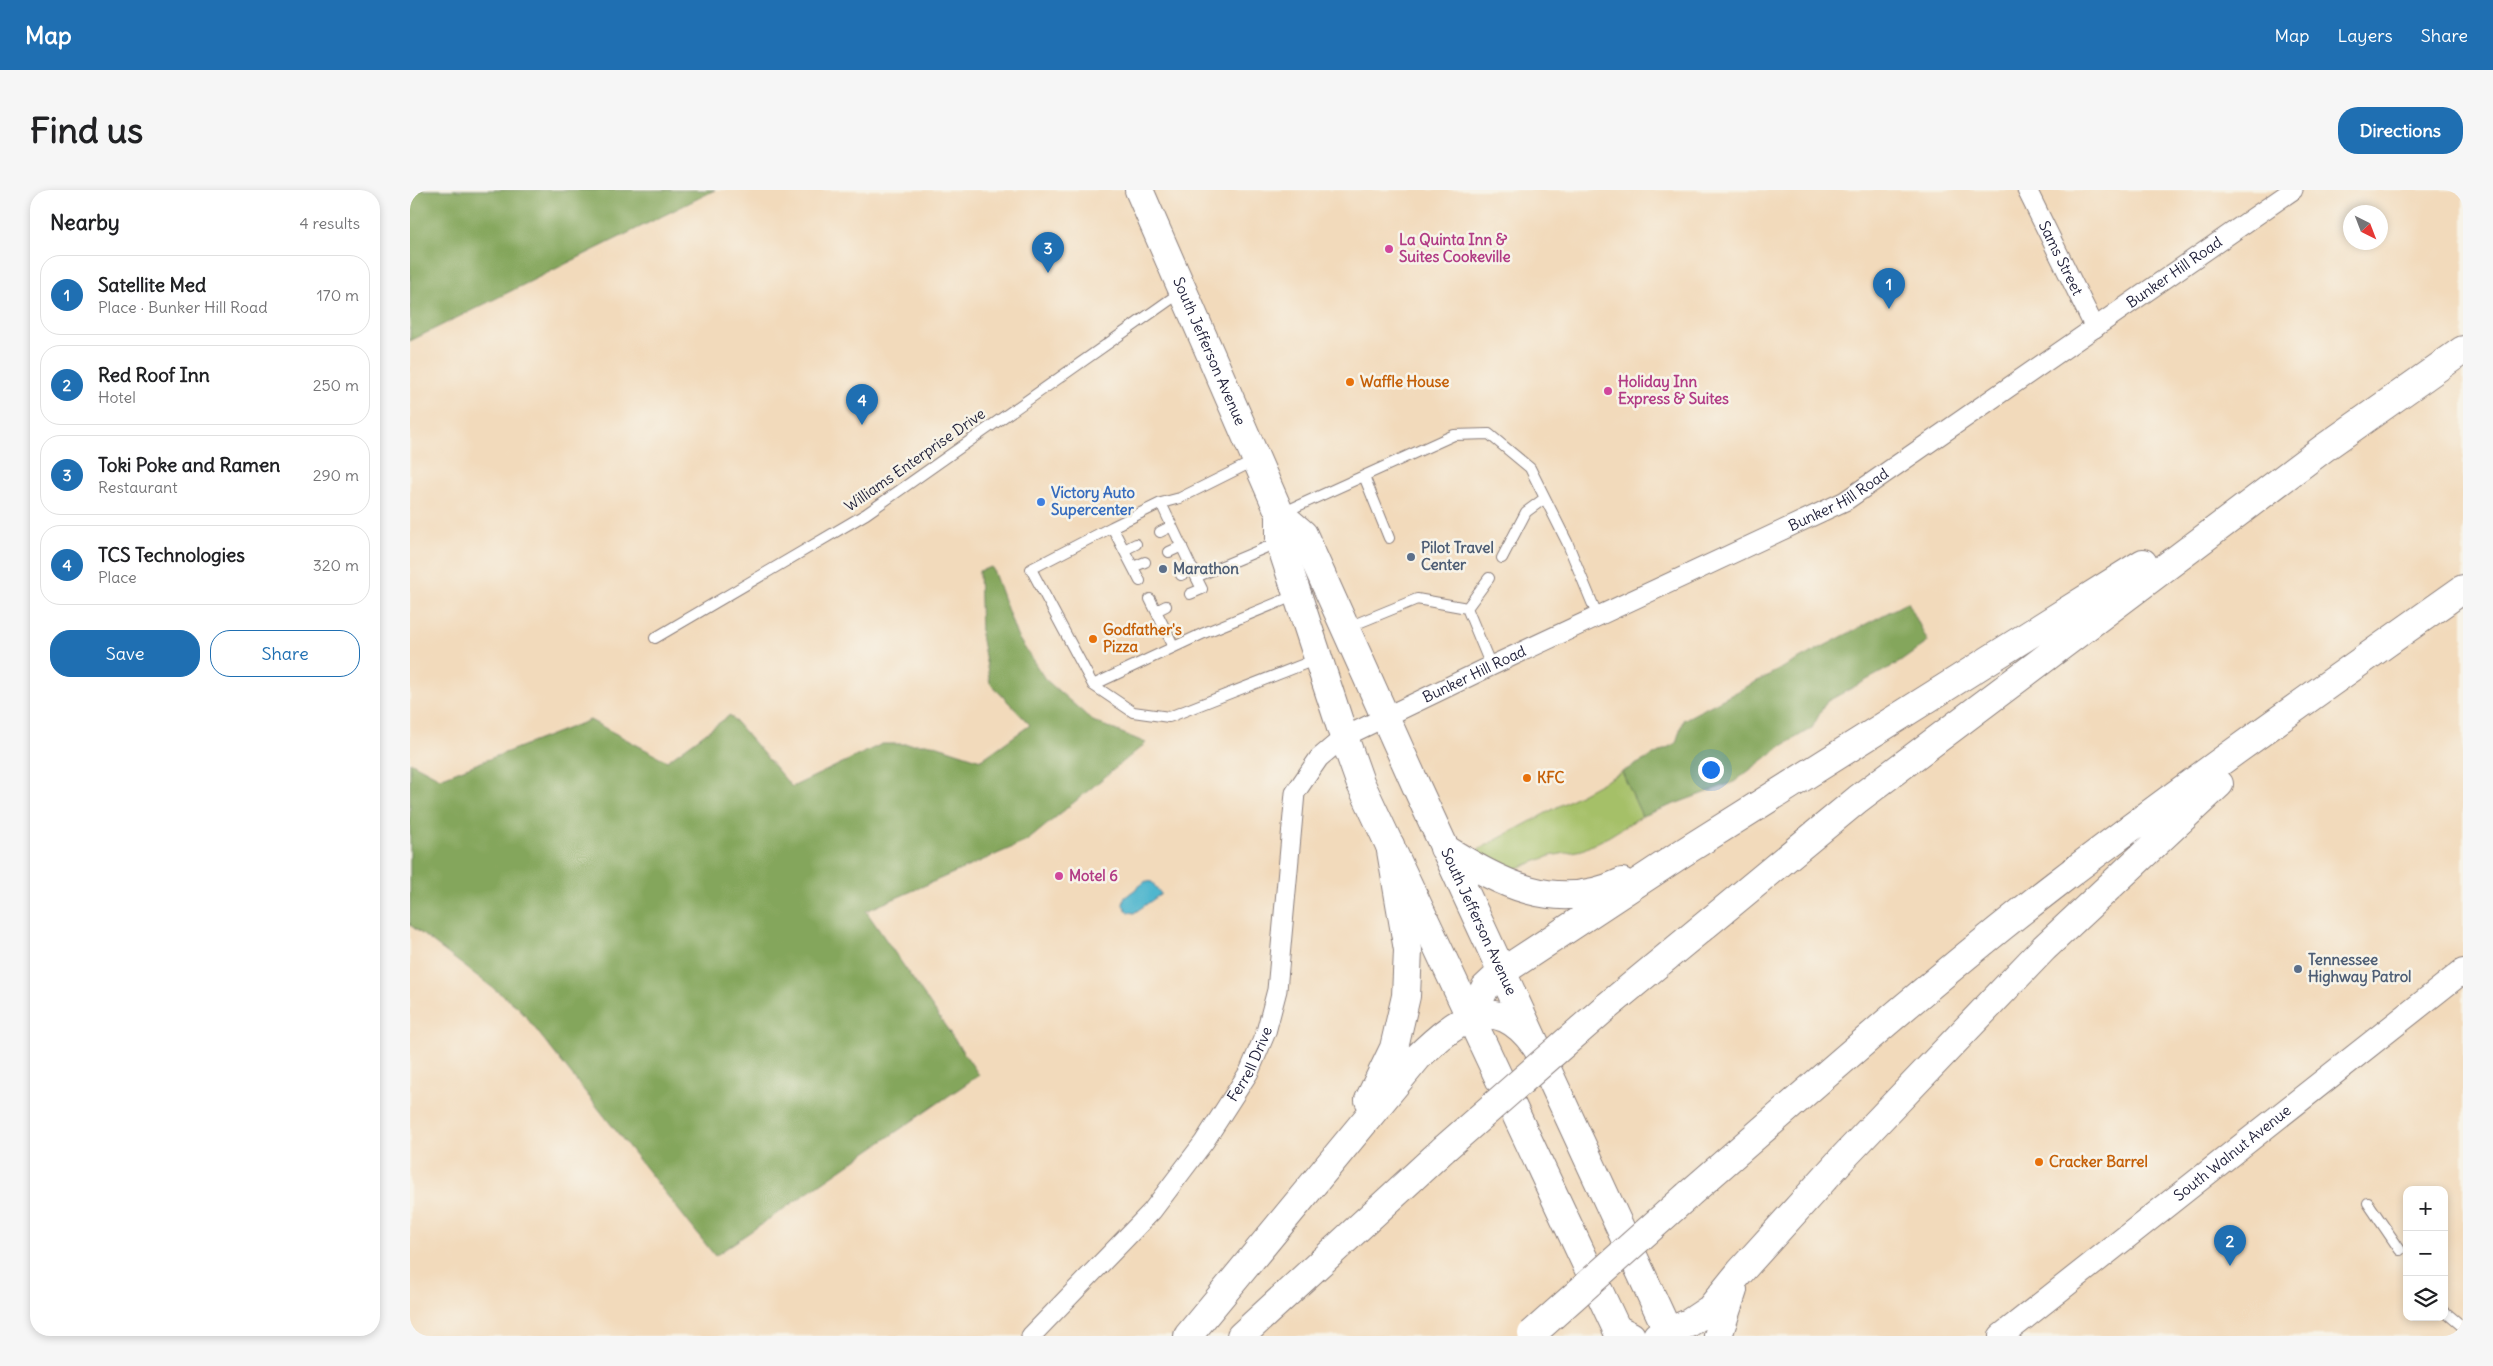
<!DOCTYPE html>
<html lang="en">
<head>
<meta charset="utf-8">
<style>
	:root { --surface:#fff; --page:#f6f6f6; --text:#202124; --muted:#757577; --line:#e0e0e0; --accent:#1f6fb2 }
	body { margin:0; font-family:Delius,sans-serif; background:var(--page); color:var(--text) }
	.controls { position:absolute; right:15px; bottom:15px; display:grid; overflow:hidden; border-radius:10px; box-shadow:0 2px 8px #0003 }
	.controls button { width:45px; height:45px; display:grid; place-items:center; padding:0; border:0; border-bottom:1px solid var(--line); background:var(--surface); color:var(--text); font:25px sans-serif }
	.compass { position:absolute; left:1933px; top:15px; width:45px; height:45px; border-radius:50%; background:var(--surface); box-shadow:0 2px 8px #0003; rotate:138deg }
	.you { position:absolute; left:1300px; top:579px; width:18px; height:18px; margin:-12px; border:4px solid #fff; border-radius:50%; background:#1a73e8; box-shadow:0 0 0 8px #1a73e833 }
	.badge { display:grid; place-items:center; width:32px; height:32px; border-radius:50%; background:var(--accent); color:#fff; font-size:16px; font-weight:700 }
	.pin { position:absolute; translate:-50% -41px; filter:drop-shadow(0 1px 2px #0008) }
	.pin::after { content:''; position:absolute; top:26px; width:18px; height:15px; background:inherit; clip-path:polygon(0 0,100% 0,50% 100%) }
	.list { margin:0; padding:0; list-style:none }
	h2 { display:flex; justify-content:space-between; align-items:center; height:65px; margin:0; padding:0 20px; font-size:21px }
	h2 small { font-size:16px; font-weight:400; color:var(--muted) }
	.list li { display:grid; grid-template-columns:32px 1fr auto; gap:15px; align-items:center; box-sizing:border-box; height:80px; margin:0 10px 10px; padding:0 10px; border:1px solid var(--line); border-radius:20px }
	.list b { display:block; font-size:19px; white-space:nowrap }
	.list p { margin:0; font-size:16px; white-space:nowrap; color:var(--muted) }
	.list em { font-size:16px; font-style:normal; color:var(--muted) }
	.actions { display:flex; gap:10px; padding:15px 20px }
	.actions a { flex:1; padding:11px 0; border:1px solid var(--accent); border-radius:20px; text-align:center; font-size:18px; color:var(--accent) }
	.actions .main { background:var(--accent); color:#fff }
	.icon { flex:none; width:28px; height:28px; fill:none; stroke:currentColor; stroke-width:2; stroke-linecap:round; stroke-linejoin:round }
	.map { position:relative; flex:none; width:2053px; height:1146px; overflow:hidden; border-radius:20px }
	header { display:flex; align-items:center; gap:30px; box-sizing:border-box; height:70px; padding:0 25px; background:var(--accent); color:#fff }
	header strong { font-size:24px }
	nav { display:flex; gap:28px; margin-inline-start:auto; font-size:18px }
	.intro { display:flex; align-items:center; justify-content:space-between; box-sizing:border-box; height:120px; padding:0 30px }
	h1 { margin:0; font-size:35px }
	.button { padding:12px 22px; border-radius:20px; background:var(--accent); color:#fff; font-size:18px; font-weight:700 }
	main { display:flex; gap:30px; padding:0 30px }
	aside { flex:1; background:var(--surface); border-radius:20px; box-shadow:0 2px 8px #0003 }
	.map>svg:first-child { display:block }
	.green { fill:#a5c067; stroke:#647151 }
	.forest { fill:#84a65c; stroke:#53644c }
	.water { fill:#50b6ce; stroke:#396c84 }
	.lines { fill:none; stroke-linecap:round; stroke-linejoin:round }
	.service-casing { stroke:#8a7e7b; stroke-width:12 }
	.minor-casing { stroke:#8a7e7b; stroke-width:21 }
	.tertiary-casing { stroke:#8a7e7b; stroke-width:26 }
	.primary-casing { stroke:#8a7e7b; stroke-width:30 }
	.motorway-casing { stroke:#8a7e7b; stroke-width:30 }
	.service { stroke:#fff; stroke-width:10 }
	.minor { stroke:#fff; stroke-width:19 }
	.tertiary { stroke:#fff; stroke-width:24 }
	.primary { stroke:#fff; stroke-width:28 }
	.motorway { stroke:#fff; stroke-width:28 }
	.motorway-bridge-casing { stroke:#8a7e7b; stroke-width:30; stroke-linecap:butt }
	.motorway-bridge { stroke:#fff; stroke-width:28 }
	.hotel-dot { fill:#d1479c; stroke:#f7f3e8; stroke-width:2 }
	.food-dot { fill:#e8710a; stroke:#f7f3e8; stroke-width:2 }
	.shop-dot { fill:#3f7fe0; stroke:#f7f3e8; stroke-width:2 }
	.service-dot { fill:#5c6f8a; stroke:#f7f3e8; stroke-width:2 }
	.labels { text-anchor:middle; stroke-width:5; stroke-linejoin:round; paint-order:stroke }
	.hotel-label { font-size:15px; font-weight:bold; fill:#b23c85; stroke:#f7f3e8; text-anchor:start }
	.street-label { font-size:15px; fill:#22223b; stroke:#f7f3e8 }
	.food-label { font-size:15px; font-weight:bold; fill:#c56008; stroke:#f7f3e8; text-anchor:start }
	.shop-label { font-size:15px; font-weight:bold; fill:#366cbe; stroke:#f7f3e8; text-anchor:start }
	.service-label { font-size:15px; font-weight:bold; fill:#4e5e75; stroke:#f7f3e8; text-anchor:start }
</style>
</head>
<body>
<header>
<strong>Map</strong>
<nav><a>Map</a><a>Layers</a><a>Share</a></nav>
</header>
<div class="intro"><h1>Find us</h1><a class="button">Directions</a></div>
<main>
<aside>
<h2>Nearby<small>4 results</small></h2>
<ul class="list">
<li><span class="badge">1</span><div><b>Satellite Med</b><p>Place · Bunker Hill Road</p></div><em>170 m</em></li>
<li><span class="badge">2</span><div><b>Red Roof Inn</b><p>Hotel</p></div><em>250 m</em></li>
<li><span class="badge">3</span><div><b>Toki Poke and Ramen</b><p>Restaurant</p></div><em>290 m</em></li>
<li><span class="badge">4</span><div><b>TCS Technologies</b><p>Place</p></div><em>320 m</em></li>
</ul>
<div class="actions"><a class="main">Save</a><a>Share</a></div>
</aside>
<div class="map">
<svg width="2053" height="1146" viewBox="0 0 2053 1146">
	<rect width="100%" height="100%" fill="#f7f3e8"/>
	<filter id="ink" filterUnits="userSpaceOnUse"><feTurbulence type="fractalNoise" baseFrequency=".02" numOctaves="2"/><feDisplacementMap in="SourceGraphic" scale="10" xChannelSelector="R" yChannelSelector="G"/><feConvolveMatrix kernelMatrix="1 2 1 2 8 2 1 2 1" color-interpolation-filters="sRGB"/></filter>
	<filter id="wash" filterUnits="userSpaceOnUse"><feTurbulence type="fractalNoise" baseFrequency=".0096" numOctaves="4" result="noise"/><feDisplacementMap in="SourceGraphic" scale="20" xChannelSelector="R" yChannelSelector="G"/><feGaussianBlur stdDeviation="1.12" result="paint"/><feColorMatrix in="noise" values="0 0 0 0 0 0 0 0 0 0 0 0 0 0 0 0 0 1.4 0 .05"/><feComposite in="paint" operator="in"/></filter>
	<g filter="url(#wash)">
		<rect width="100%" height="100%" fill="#f2dabb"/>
		<path class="green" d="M1212,582l20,44 -34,21 -26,13 -32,6 -38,14 -40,-17z"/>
		<path class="forest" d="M0,0h305l-305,151z
			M582,377l25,69 28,43 48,42 53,22 -119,98 -161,70 113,164 -264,181 -197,-249 -108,-82v-163l30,16 150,-58 77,41 63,-46 62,72 90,-43h50l49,16 49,-35 -40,-42 -9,-48 -2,-64z
			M1498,412l20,40 -28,20 -74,40 -14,26 -32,19 -46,35 -92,34 -20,-44 54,-29 7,-23z"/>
		<path class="water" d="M736,691l6,1 9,12 -27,19 -6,-1 -5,-7 1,-7z"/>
	</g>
	<g filter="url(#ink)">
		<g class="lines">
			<g class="service-casing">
				<path id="service" d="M846,270l-76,38 -19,5 -49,24 -81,42 62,116 40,27 36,5 148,-58
					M954,286l25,62
					M751,313l35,74 83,-35
					M872,323l172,-78 35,-1 41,34 37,74 31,75
					M702,337l28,54
					M750,342l12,-6
					M714,360l12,-6
					M759,362l13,-6
					M1092,368l24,-46 19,-14
					M723,377l12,-5
					M771,385l12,-6
					M780,404l12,-5 -6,-12
					M740,409l24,48
					M1057,418l22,-30
					M746,421l10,-5
					M936,438l71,-29 50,9 24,58
					M245,448l211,-124 315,-222
					M683,495l111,-52 92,-38
					M1958,1013l32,47
					M2034,1121l19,16"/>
			</g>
			<g class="minor-casing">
				<g id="minor">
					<path id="s1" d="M1617,0l68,138"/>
					<path id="s2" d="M621,1146l121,-125 52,-69 45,-70 17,-40 11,-42 18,-197 24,-35 25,-21 147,-71 354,-165 448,-311"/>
				</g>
			</g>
			<g class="tertiary-casing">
				<g id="tertiary">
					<path id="s3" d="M1591,1146l462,-365"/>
				</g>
			</g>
			<g class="primary-casing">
				<g id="primary">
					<path id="s4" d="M729,0l141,324v28l64,195 16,45 260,554"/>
					<path id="s5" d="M870,324l23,20 115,256 252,546"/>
				</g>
			</g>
			<g class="motorway-casing">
				<path id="motorway" d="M1034,658c56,35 112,66 178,34
					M1195,818l253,-209 466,-351 139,-98
					M1061,828l14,-30 17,-16 182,-120 459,-289
					M959,910l25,-52 12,-52 2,-46 -18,-105
					M1278,1005c121,-105 240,-212 367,-310 133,-102 271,-199 408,-296
					M1207,1139l14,7
					M778,1146l230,-279c39,-38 77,-67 117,-12
					M831,1146l203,-187
					M1247,1146l32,-13 21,-14 30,-37 102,-113 202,-211 175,-164
					M1308,1146l15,-46"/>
			</g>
			<use href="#service" class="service"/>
			<use href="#minor" class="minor"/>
			<use href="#tertiary" class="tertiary"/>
			<use href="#primary" class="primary"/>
			<use href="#motorway" class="motorway"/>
			<g class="motorway-bridge-casing">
				<path id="motorway-bridge" d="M1034,959l161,-141
					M1122,1144l156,-139"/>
			</g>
			<use href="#motorway-bridge" class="motorway-bridge"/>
		</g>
	</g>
	<g class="hotel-dot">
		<circle cx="979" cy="59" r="5"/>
		<circle cx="1198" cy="201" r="5"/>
		<circle cx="649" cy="686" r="5"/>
	</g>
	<g class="food-dot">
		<circle cx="940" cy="192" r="5"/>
		<circle cx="683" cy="449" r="5"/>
		<circle cx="1117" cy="588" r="5"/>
		<circle cx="1629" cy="972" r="5"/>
	</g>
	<circle class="shop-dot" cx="631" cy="312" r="5"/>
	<g class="service-dot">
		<circle cx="1001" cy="367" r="5"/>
		<circle cx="753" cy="379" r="5"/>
		<circle cx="1888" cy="779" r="5"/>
	</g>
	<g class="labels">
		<g class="hotel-label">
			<text x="989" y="55">La Quinta Inn &amp;<tspan x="989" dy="17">Suites Cookeville</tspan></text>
			<text x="1208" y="197">Holiday Inn<tspan x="1208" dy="17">Express &amp; Suites</tspan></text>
			<text x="659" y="691">Motel 6</text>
		</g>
		<g class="street-label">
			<text dy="5" stroke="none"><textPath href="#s1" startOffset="76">Sams Street</textPath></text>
			<text dy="5" stroke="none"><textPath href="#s2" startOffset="1658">Bunker Hill Road</textPath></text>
			<text dy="5" stroke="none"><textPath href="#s4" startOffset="176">South Jefferson Avenue</textPath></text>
			<text transform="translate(505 270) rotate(-35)" y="5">Williams Enterprise Drive</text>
			<text dy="5" stroke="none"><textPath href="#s2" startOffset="1252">Bunker Hill Road</textPath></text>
			<text dy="5" stroke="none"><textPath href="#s2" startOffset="848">Bunker Hill Road</textPath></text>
			<text dy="5" stroke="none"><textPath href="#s5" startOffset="456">South Jefferson Avenue</textPath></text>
			<text dy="5" stroke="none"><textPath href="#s2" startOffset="351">Ferrell Drive</textPath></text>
			<text dy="5" stroke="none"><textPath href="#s3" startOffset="295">South Walnut Avenue</textPath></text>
		</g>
		<g class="food-label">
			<text x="950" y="197">Waffle House</text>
			<text x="693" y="445">Godfather's<tspan x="693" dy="17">Pizza</tspan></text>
			<text x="1127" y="593">KFC</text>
			<text x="1639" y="977">Cracker Barrel</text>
		</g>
		<g class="shop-label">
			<text x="641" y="308">Victory Auto<tspan x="641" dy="17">Supercenter</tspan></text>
		</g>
		<g class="service-label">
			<text x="1011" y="363">Pilot Travel<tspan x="1011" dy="17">Center</tspan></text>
			<text x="763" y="384">Marathon</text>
			<text x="1898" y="775">Tennessee<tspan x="1898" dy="17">Highway Patrol</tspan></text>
		</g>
	</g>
</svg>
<div class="controls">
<button>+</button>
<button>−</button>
<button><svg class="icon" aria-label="layers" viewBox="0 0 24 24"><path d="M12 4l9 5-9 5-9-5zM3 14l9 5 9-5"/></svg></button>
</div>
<svg class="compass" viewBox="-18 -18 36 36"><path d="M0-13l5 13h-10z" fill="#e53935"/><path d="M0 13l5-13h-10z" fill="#757577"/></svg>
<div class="you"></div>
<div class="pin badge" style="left:1479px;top:119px">1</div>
<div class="pin badge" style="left:1820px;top:1076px">2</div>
<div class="pin badge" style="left:638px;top:83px">3</div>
<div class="pin badge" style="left:452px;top:235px">4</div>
</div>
</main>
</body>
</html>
